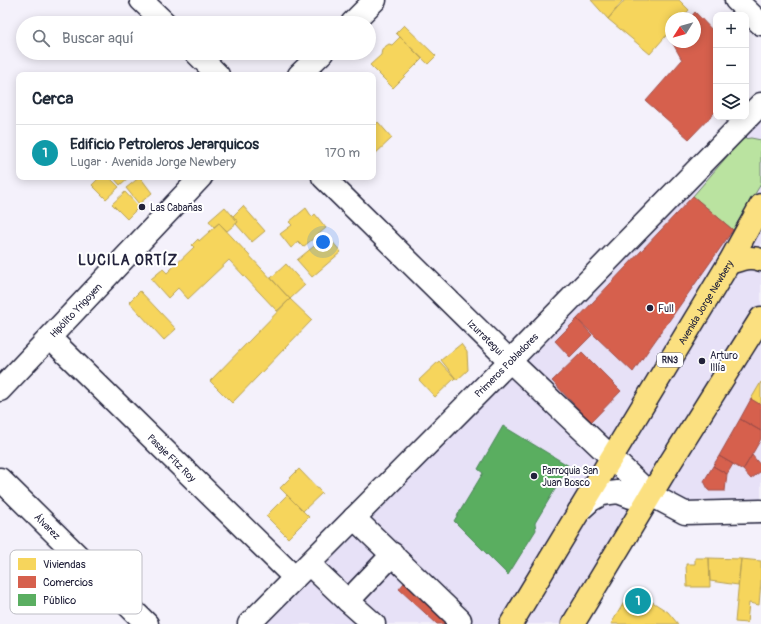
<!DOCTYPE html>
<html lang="es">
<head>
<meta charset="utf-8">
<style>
	:root { --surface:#fff; --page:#f6f6f7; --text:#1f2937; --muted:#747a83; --line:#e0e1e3; --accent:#b45309 }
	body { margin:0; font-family:Pangolin,sans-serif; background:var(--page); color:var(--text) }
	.controls { position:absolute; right:12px; top:12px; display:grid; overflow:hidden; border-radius:8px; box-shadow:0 2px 10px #0003 }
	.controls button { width:36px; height:36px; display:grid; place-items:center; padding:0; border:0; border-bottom:1px solid var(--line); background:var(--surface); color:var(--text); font:20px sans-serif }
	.compass { position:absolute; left:665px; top:12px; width:36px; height:36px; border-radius:50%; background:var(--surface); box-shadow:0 2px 10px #0003; rotate:233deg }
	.you { position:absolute; left:323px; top:242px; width:14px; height:14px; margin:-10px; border:3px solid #fff; border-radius:50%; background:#1a73e8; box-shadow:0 0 0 6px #1a73e833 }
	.badge { display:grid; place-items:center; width:26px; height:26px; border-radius:50%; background:var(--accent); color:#fff; font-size:13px; font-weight:700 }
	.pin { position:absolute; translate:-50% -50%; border:2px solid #fff; box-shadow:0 1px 4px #0006 }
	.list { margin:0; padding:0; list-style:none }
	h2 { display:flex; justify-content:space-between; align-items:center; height:52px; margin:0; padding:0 16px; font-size:17px }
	h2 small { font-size:13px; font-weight:400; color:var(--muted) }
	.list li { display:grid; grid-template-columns:26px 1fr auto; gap:12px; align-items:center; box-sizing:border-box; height:56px; padding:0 16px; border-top:1px solid var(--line) }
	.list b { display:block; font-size:15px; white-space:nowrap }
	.list p { margin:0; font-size:13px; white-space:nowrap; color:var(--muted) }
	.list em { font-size:13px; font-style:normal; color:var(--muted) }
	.icon { flex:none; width:22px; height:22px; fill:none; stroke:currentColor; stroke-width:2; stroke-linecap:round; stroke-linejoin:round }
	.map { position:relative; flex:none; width:761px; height:624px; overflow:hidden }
	.search { position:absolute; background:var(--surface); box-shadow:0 2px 10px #0003; left:16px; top:16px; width:360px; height:44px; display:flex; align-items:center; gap:10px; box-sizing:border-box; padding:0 14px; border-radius:22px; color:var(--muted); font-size:15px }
	.panel { position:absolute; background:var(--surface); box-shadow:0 2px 10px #0003; left:16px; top:72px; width:360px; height:108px; border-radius:8px }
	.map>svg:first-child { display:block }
	.built { fill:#e7e1f7 }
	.green { fill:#bae3a0; stroke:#6e826e }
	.homes { fill:#f6d55c; stroke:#b69f52 }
	.shops { fill:#d6604d; stroke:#a04d48 }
	.public { fill:#5aae61; stroke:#498456 }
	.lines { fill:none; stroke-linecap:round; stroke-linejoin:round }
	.minor-casing { stroke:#22223b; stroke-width:25 }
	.highway-casing { stroke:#22223b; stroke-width:25 }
	.minor { stroke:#fff; stroke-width:22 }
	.highway { stroke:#fbe080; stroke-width:22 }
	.poi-dot { fill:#22223b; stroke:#fff; stroke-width:1.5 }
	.labels { text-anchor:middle; stroke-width:4; stroke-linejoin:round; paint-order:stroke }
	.shield { fill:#fff; stroke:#646476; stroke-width:1 }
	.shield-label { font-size:9px; font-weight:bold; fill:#22223b }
	.poi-label { font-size:10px; fill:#22223b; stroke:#fff; text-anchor:start }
	.street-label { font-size:10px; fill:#22223b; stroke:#fff }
	.district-label { font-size:14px; font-weight:bold; letter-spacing:1px; fill:#22223b; stroke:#fff }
	.key { fill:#fff; stroke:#bdbdc4; stroke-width:1 }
	.key-label { font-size:11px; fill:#22223b }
</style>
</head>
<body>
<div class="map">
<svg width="761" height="624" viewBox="0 0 761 624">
	<rect width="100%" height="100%" fill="#f4f1fb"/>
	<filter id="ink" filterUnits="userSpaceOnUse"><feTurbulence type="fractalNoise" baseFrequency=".025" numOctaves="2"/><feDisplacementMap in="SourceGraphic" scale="8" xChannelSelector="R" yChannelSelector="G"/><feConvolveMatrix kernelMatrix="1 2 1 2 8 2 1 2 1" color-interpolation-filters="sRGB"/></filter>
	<g filter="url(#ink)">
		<path class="built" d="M761,104v407l-53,2 -57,-18 -78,129h-324z"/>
		<path class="green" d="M751,138l10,2v44l-28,46 -40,-34 43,-50 7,-7z"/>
		<path class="homes" d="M591,0h32l-15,19z
			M625,0h54l10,10 -7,8h-11v12l-21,24 -42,-35z
			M404,25l32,31 -8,8 -32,-31z
			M400,37l22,22 -29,29 -23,-23 11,-10 1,-6 4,-3 3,-2 3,1z
			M378,122l14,16 -19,18v-29z
			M100,177h9l10,10 -13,12 -14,-14z
			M113,177h16l-9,8z
			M140,177l12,16 -13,11 -13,-16z
			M125,192l14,15 -12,12 -15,-15z
			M243,206l22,25 -13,11 -16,-18 2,-2 -5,-6z
			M225,207l13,15 -11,9 -8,-8 -5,4 -5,-6z
			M306,208l6,9 3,-3 11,14 -23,19 -5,-5 -7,6 -11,-14 12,-9 -3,-3z
			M219,223l71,76 -13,12 -48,-51 -41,39 -10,-11 -10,10 -17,-19 12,-10 4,4 27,-26 -2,-2 6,-6 1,2z
			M324,238l4,5 3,-3 10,12 -29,25 -15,-17z
			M286,264l19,21 -15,14 -19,-21z
			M140,291l36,38 -12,11 -35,-38z
			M290,299l22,21 -80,83 -22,-22z
			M461,344l6,8 1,18 -11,10 -16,-20z
			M439,361l16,17 -20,19 -16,-17z
			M761,382v23l-10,-6z
			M299,469l23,24 -19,18 -23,-23z
			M287,495l22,22 -21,21 -22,-22z
			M695,558h14l1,29h-23l-1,-23h9z
			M709,558l32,1 -3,26 -28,-4z
			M741,559l20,2v21l-2,23 -10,-2 -2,20 -12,-1z
			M632,589l36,23 10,12h-67z"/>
		<path class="shops" d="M695,12l21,22v77l-27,28 -43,-38 36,-41 -10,-18h23v-24h-5z
			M693,196l40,34 -100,142 -56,-53z
			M577,319l15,16 -22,22 -15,-16z
			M582,352l39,39 -30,31 -39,-41z
			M751,399l10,6v26l-21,-12z
			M740,419l21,12v8l-18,31 -24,-14z
			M752,455l9,11v5l-10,8 -8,-9z
			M719,456l14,8 -6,10 -14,-8z
			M713,466l14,8 -2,17h-16l-5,-10z
			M409,577l40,47h-12l-38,-35z"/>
		<path class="public" d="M503,426l66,40 -34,57 1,7 -28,45 -54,-54 29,-48 -5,-4z"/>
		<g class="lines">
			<g class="minor-casing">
				<g id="minor">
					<path d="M141,0l24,23"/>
					<path d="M736,0l25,24"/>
					<path d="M352,23l23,-23"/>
					<path d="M196,53l22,22"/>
					<path d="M299,75l23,-22"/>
					<path id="s1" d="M323,177l187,184 141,134 34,18 76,-2"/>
					<path id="s2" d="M50,338l244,239"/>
					<path id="s3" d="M0,390l201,-213"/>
					<path id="s4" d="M0,479l147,145"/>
					<path d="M579,511l12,-11 11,-6 16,-2 13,5 20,-2"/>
					<path d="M354,518l106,102 -3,4"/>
					<path d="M309,564l39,37 26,23"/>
					<path d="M348,601l45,-47"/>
					<path id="s5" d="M249,624l261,-263 251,-257"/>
				</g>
			</g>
			<g class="highway-casing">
				<g id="highway">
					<path d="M729,263c11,-3 21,-8 32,-3"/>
					<path id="s6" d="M511,624l218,-361 32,-58"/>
					<path d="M573,624l97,-161 91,-145"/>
				</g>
			</g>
			<use href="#minor" class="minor"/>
			<use href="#highway" class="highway"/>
		</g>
	</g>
	<g class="poi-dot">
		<circle cx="142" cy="207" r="4"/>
		<circle cx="650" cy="308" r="4"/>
		<circle cx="702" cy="361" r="4"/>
		<circle cx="534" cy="476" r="4"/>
	</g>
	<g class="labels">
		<rect class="shield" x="657" y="353" width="26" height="14" rx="3"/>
		<g class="shield-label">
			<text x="670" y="363">RN3</text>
		</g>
		<g class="poi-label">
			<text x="150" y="211">Las Cabañas</text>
			<text x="658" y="312">Full</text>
			<text x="710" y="359">Arturo<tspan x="710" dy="12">Illía</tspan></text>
			<text x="542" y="474">Parroquia San<tspan x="542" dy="12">Juan Bosco</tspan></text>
		</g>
		<g class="street-label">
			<text dy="4" stroke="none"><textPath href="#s6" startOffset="376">Avenida Jorge Newbery</textPath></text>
			<text dy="4" stroke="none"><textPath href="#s3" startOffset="110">Hipólito Yrigoyen</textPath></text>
			<text dy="4" stroke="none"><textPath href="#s1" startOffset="228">Izurrategui</textPath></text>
			<text dy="4" stroke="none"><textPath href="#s5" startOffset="365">Primeros Pobladores</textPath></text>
			<text dy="4" stroke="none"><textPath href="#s2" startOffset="171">Pasaje Fitz Roy</textPath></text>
			<text dy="4" stroke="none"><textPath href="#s4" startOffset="67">Álvarez</textPath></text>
		</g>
		<g class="district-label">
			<text x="128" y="265">LUCILA ORTÍZ</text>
		</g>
	</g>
	<rect x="10" y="550" width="132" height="64" rx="6" class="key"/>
	<rect x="18" y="558" width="18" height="12" fill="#f6d55c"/>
	<rect x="18" y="576" width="18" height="12" fill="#d6604d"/>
	<rect x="18" y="594" width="18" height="12" fill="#5aae61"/>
	<g class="key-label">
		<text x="43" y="568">Viviendas</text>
		<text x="43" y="586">Comercios</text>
		<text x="43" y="604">Público</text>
	</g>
</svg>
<div class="controls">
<button>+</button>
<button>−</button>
<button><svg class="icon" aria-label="layers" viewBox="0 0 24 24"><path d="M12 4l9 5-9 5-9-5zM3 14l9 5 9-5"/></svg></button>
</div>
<svg class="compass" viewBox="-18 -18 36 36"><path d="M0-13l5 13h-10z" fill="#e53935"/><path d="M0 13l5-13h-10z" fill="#747a83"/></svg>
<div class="you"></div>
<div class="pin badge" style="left:638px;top:601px;background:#0f9aa8">1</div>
<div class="search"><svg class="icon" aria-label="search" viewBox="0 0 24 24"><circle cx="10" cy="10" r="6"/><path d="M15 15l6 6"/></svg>Buscar aquí</div>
<section class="panel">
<h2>Cerca<small></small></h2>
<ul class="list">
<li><span class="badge" style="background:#0f9aa8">1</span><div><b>Edificio Petroleros Jerarquicos</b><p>Lugar · Avenida Jorge Newbery</p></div><em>170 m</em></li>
</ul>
</section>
</div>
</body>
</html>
